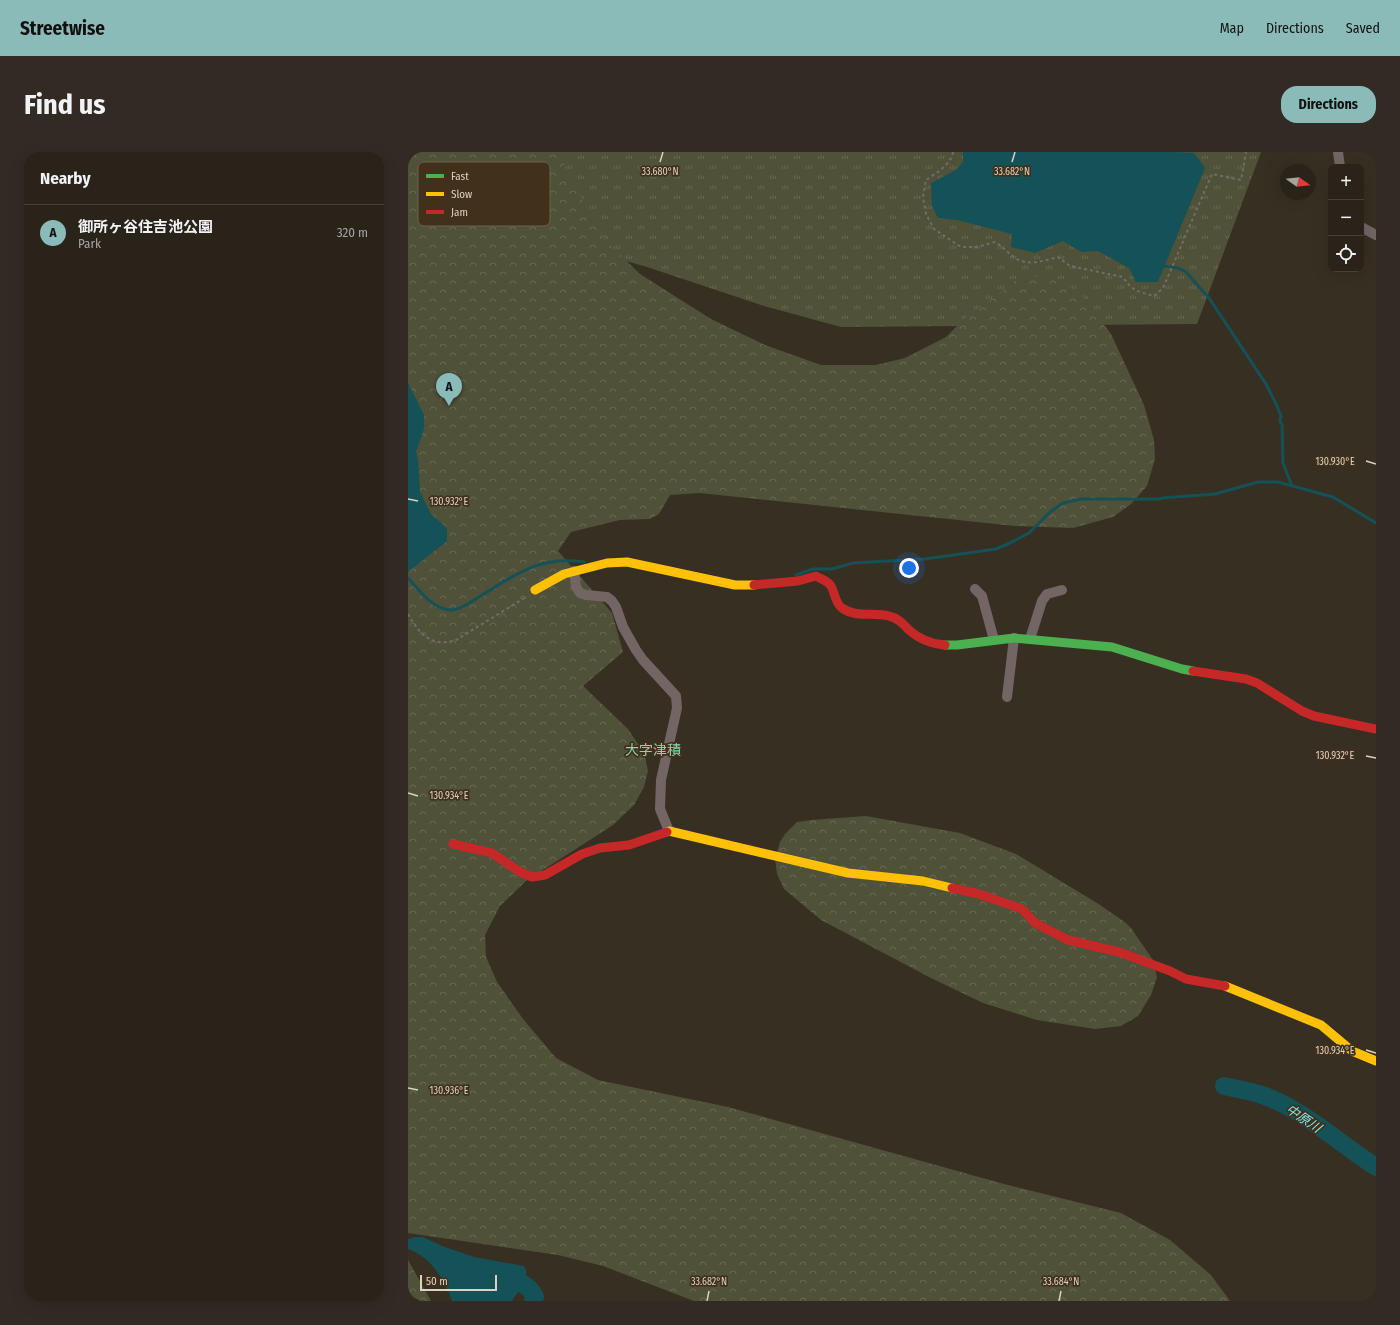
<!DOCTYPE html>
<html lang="en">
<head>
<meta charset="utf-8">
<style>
	:root { --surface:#2a231a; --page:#322b23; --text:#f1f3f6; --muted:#a5a4a2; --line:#464039; --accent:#8bbbb9 }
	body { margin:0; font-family:"Fira Sans Condensed","Noto Sans JP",sans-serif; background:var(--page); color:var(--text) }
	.controls { position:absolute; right:12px; top:12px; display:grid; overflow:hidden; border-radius:8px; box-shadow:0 4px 16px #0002 }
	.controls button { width:36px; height:36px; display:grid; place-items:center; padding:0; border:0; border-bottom:1px solid var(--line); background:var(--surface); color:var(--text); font:20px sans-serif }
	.compass { position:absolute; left:872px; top:12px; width:36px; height:36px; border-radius:50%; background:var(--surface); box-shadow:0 4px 16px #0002; rotate:105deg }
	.scale { position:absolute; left:12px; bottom:10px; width:77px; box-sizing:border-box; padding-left:4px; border:2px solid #dcd1c4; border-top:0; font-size:11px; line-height:14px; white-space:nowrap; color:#dcd1c4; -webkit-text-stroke:3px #41301a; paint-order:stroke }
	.you { position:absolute; left:501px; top:416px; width:14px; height:14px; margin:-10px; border:3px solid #fff; border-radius:50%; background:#1a73e8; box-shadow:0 0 0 6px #1a73e833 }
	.badge { display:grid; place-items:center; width:26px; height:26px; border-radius:50%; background:var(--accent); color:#111; font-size:13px; font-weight:700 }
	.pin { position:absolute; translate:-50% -33px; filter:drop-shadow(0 1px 2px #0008) }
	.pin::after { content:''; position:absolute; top:21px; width:14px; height:12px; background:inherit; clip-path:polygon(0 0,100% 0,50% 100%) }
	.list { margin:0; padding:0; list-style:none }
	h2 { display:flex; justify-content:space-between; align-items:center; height:52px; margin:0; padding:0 16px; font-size:17px }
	h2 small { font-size:13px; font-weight:400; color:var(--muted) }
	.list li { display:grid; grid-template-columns:26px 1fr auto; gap:12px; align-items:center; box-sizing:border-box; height:56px; padding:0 16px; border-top:1px solid var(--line) }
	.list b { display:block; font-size:15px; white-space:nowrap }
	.list p { margin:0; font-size:13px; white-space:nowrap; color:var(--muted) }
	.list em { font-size:13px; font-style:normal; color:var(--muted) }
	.icon { flex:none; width:22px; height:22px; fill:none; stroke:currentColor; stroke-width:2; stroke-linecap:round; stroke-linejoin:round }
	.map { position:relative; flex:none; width:968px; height:1149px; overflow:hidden; border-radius:16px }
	header { display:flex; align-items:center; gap:24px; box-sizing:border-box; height:56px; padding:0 20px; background:var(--accent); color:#111 }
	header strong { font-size:19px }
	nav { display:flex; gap:22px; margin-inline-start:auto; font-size:14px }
	.intro { display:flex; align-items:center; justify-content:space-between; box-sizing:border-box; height:96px; padding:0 24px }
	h1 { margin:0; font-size:28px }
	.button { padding:10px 18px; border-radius:16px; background:var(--accent); color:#111; font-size:14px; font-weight:700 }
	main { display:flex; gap:24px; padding:0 24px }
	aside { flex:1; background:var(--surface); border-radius:16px; box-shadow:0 4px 16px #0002 }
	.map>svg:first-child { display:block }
	.grass { fill:url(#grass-tufts) }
	.forest { fill:url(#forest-crowns) }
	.water { fill:#145257 }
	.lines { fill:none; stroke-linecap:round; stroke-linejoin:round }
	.stream { stroke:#145257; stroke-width:3 }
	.river { stroke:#145257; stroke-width:18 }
	.path { stroke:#776b69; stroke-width:2; stroke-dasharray:3 3; stroke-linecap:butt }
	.street { stroke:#726563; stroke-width:10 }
	.fast { stroke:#4caf50; stroke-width:9 }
	.slow { stroke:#ffc107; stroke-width:9 }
	.jam { stroke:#c62828; stroke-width:9 }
	.ticks { fill:none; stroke:#dcd1c4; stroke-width:1.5 }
	.labels { text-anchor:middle; stroke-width:3.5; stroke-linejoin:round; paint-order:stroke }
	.water-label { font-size:13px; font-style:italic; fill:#81e5ee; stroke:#41301a }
	.quarter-label { font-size:14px; fill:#84d8b1; stroke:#41301a }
	.key { fill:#41301a; stroke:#70604d; stroke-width:1 }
	.key-label { font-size:11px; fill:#dcd1c4 }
	.ticks-label { font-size:10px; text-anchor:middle; fill:#dcd1c4; stroke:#41301a; stroke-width:3.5; stroke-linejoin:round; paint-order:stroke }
</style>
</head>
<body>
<header>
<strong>Streetwise</strong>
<nav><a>Map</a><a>Directions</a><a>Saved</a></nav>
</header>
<div class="intro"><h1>Find us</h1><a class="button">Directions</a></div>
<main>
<aside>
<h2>Nearby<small></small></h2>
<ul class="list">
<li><span class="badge">A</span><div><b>御所ヶ谷住吉池公園</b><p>Park</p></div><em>320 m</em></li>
</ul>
</aside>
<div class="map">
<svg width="968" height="1149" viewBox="0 0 968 1149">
	<defs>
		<pattern id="grass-tufts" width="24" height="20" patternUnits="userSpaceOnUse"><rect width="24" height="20" fill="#4f5139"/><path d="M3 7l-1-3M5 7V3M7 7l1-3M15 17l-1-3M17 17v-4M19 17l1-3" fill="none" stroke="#686954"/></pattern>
		<pattern id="forest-crowns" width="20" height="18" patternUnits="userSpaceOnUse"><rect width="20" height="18" fill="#4f5139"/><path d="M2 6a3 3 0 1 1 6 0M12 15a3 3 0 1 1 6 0" fill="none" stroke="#686954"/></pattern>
	</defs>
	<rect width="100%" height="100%" fill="#382f23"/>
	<path class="grass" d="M0,0h853l-64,172 -356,3 -77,-21 -120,-40 -207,-56z"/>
	<path class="forest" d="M0,0h151l13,30 34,59 34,33 71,45 54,26 56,20h55l29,-7 41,-21 20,-20 23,-16 27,-21 28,-5 34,16 33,43 33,71 10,35 1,19 -8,27 -16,18 -18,13 -40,11 -58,-2 -315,-33 -30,2 -11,19 -9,5 -30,1 -49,12 -13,19 54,62 11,39 -40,34 45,43 16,24 4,18 -4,16 -10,18 -21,20 -87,56 -26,25 -15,29 1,22 11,25 26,37 33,39 42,22 130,27 276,77 117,29 49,27 41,35 19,26h-536l-91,-35 -45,-11 -150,-22z
		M458,664l94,17 56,21 81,49 29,20 5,5 22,32 4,17 -6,18 -13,21 -17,10 -26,3 -58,-9 -54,-17 -52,-25 -110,-58 -37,-31 -7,-15 -2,-15 5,-17 5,-8 12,-12 15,-2z
		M0,1108l23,41h-23z"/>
	<path class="water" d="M555,0h209l22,1 11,15 -47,114h-22l-7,-14 -31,-17 -17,1 -18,-11 -28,12 -24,-6 1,-13 -55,-14 -19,-2 -6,-12 -1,-23 25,-13 7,-8z
		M0,231l16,32v14l-8,23 2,8 2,32 11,22 16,14v13l-39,31z
		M7,1085h8l19,9 32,11 50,9c8,11 -6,25 -12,35h-60c-7,-21 -22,-45 -44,-52v-10z"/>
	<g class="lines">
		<path class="stream" d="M755,114l15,2 8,4 23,26 57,86 10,20 5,12 -1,6 2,2 1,39 9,23
			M388,423l17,-6h19l21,-6 72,-4 71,-10 14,-6 19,-10 21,-21 13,-9 19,-4h78l2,-1 53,-4 43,-12h20l55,15 43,26
			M0,426c11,12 25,32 43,32 9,0 20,-8 28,-13 36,-22 60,-42 105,-35"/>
		<path class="river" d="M816,934c13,3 28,5 41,10 40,15 75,48 111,71
			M91,1126c15,2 29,4 36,19l-2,4"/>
		<path class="path" d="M545,0c-2,13 -17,21 -27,28l-3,17 3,17 8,15 27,18h16l18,-5c8,5 13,11 20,16 13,9 30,2 43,-1l12,9 53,11c10,15 14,14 31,19l9,-8 49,-114 29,6 5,-28
			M0,462c11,20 24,34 48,26l70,-43"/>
		<path class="street" d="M930,0l2,15
			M953,75l15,8
			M166,419l2,16 4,6 6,2 21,2 5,4 4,6 7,20 13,23 7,10 33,36 1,12 -16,72 -1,29 9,22
			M567,437l7,7 12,44
			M622,487l12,-38 5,-7 15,-4
			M599,545l7,-59"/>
		<path class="fast" d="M537,493h12l57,-7 98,9 70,22 11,2"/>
		<path class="slow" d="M127,438l29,-16 43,-11 20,-1 108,23h19
			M259,680l2,-1 179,42 75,8 29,7
			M817,834l96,39 31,26 24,10"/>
		<path class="jam" d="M346,433l44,-4 18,-5c5,3 12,5 15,10 4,7 4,17 11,22 14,10 32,4 47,8 9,2 14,8 20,14 10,9 23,14 36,15
			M785,519l53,8 11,4 45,28 12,5 62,13
			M45,692l39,9 28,19 12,5 13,-2 37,-21 18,-6 29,-3 38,-13
			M544,736l27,6 43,15 13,14 33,17 51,12 51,19 16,8 39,7"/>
	</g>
	<path class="ticks" d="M252,10l3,-10M604,10l3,-10M958,309l10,3M0,347l10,2M958,604l10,2M0,641l10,3M958,898l10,3M0,936l10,2M299,1149l2,-10M651,1149l2,-10"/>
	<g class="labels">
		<g class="water-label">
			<text transform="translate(896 966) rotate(34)" y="5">中原川</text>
		</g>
		<g class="quarter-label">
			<text x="245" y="603">大字津積</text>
		</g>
	</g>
	<rect x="10" y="10" width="132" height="64" rx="6" class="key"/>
	<rect x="18" y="22" width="18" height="4" fill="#4caf50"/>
	<rect x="18" y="40" width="18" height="4" fill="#ffc107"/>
	<rect x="18" y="58" width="18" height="4" fill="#c62828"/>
	<g class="key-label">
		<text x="43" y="28">Fast</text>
		<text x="43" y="46">Slow</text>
		<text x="43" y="64">Jam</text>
	</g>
	<g class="ticks-label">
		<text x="252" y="23">33.680°N</text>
		<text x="604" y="23">33.682°N</text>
		<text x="927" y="313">130.930°E</text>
		<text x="41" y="353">130.932°E</text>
		<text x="927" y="607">130.932°E</text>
		<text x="41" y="647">130.934°E</text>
		<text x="927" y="902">130.934°E</text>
		<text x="41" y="942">130.936°E</text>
		<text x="301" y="1133">33.682°N</text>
		<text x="653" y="1133">33.684°N</text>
	</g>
</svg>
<div class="controls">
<button>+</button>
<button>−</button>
<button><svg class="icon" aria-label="locate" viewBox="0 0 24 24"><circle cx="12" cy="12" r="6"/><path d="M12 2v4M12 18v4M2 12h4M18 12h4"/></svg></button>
</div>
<svg class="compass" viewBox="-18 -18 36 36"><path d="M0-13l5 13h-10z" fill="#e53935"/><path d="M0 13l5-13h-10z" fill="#a5a4a2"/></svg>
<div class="scale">50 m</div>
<div class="you"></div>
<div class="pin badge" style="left:41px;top:254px">A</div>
</div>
</main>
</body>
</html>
